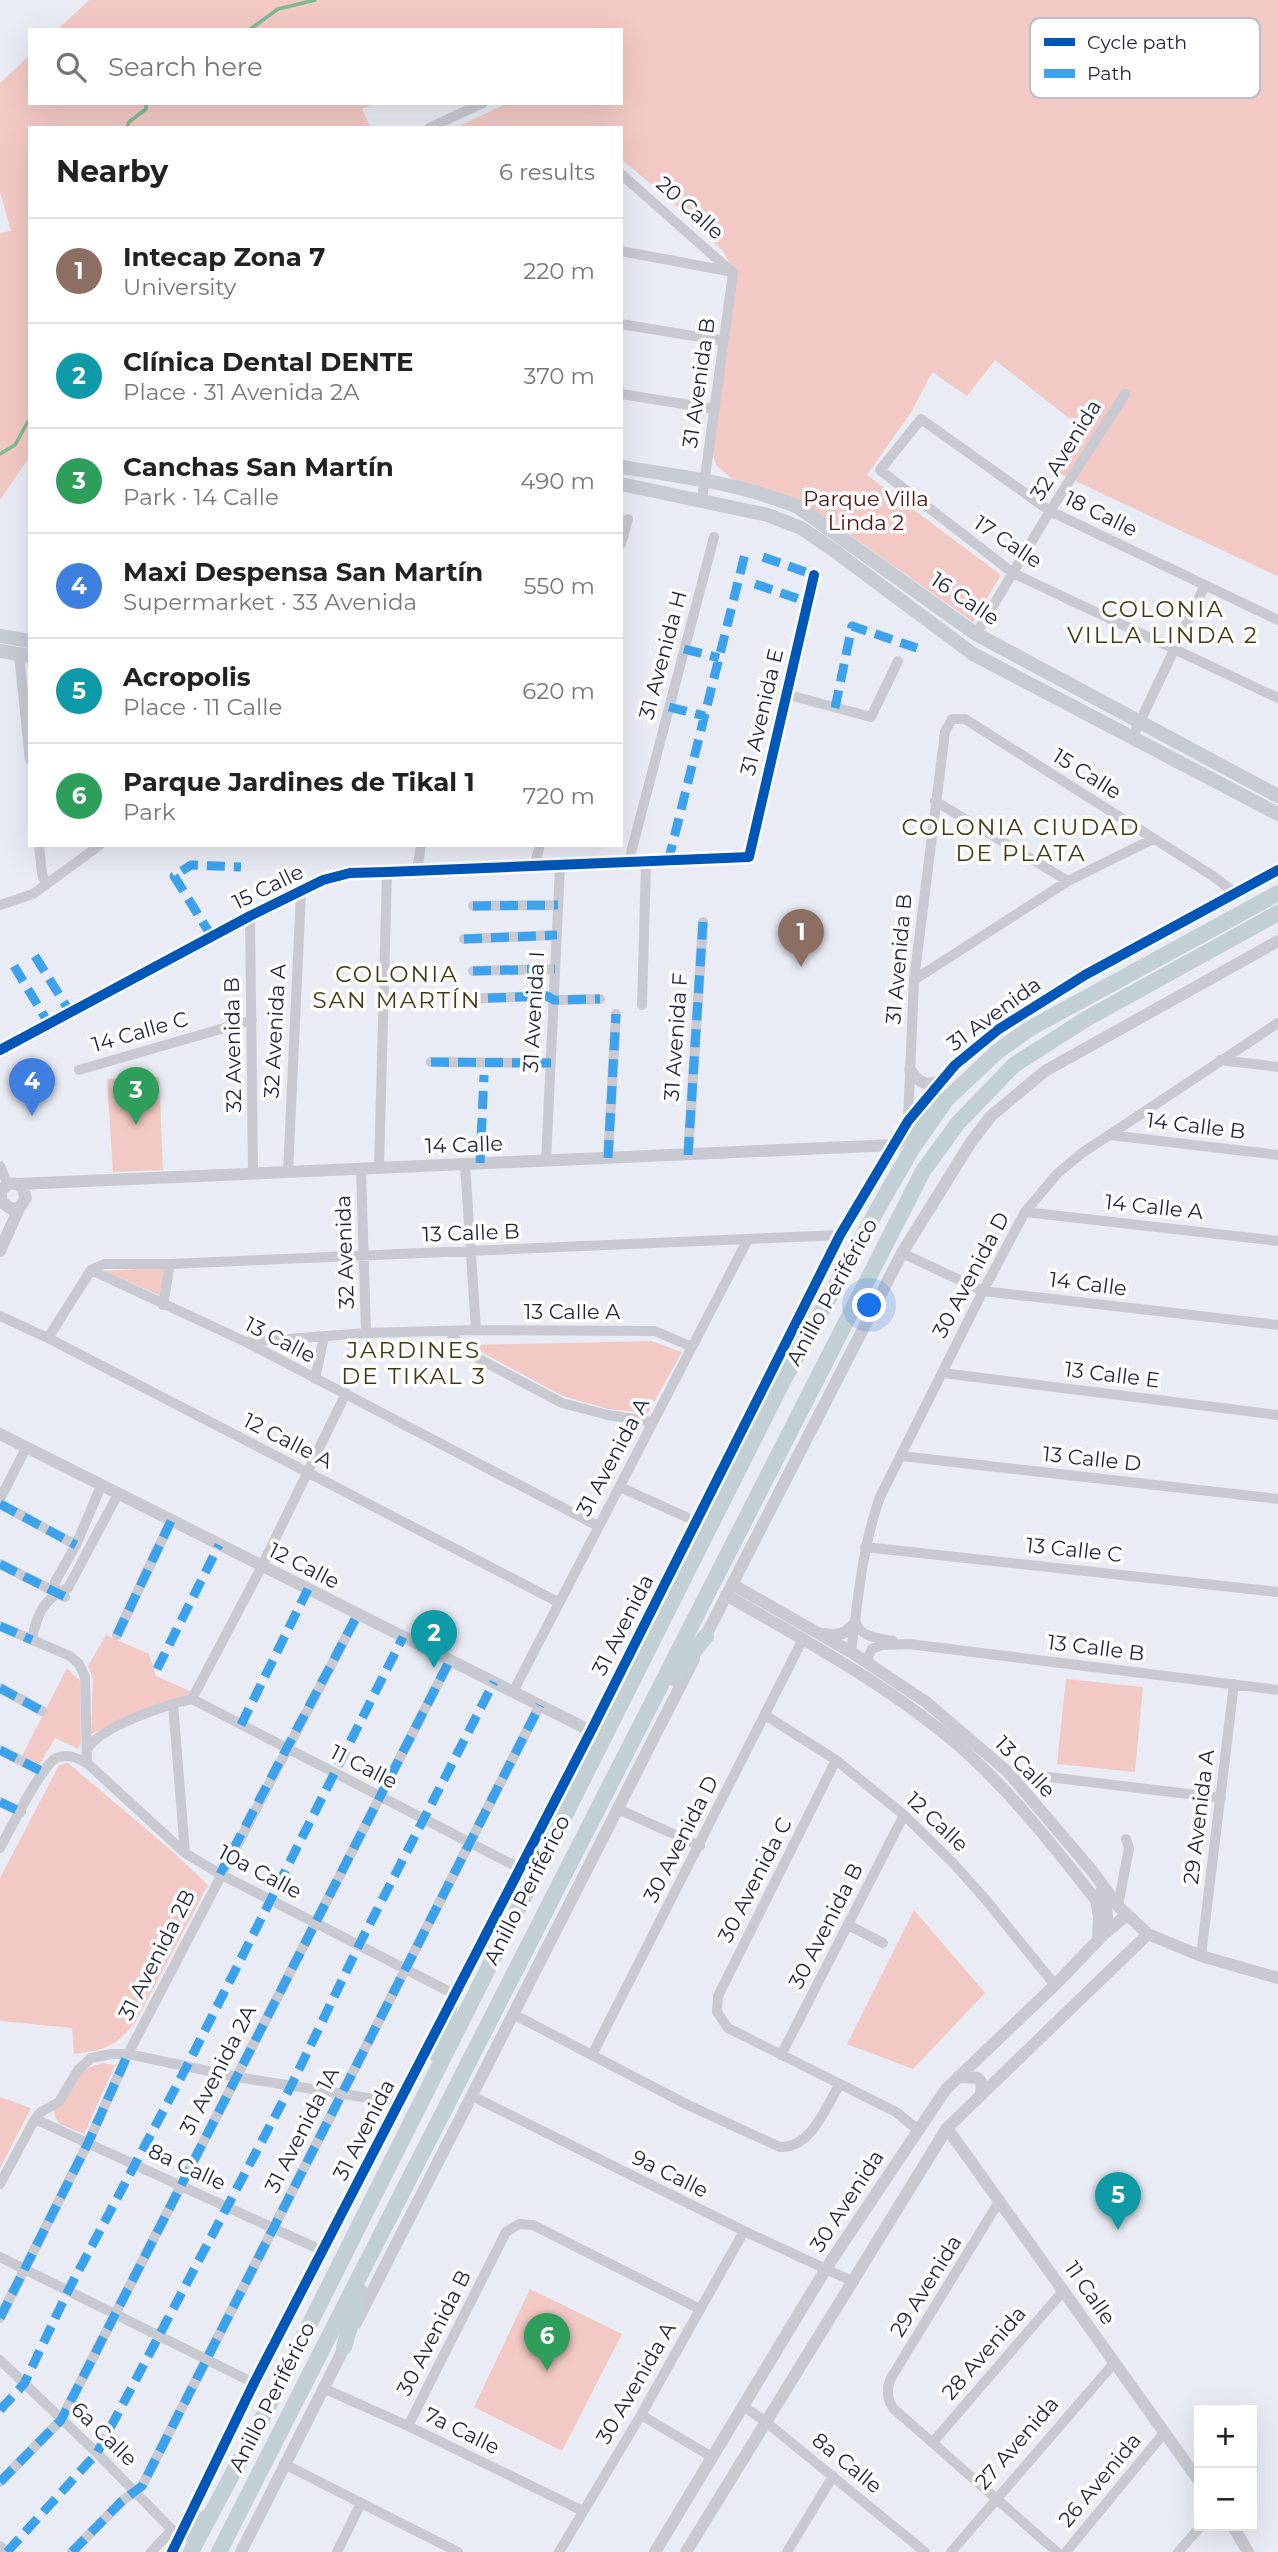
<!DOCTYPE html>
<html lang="en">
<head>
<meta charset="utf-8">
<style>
	:root { --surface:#fff; --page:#f6f6f6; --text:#222; --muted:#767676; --line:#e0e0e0; --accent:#646a7d }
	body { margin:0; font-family:Montserrat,sans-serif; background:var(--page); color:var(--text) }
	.controls { position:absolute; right:21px; bottom:21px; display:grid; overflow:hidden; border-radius:0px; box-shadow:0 7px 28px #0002 }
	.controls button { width:63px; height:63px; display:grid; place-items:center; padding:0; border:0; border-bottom:2px solid var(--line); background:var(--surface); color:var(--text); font:35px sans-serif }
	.you { position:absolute; left:870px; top:1306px; width:24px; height:24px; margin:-18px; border:5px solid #fff; border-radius:50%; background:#1a73e8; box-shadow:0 0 0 10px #1a73e833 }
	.badge { display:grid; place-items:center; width:46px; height:46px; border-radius:50%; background:var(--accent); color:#fff; font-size:23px; font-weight:700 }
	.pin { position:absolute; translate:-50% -58px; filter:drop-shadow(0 2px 4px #0008) }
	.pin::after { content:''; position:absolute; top:37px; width:24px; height:21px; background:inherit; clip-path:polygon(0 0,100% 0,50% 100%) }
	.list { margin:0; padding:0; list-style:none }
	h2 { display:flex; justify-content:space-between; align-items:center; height:91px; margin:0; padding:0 28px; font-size:30px }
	h2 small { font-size:23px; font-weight:400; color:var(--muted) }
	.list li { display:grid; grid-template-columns:46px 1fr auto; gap:21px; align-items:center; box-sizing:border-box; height:105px; padding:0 28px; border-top:2px solid var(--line) }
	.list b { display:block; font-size:26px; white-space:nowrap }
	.list p { margin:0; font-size:23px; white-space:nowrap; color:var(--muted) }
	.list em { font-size:23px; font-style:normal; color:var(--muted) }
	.icon { flex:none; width:38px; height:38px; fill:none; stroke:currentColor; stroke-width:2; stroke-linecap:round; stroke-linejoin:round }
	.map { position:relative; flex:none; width:1278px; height:2552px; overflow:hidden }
	.search { position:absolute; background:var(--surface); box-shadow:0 7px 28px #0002; left:28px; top:28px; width:595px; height:77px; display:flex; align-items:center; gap:18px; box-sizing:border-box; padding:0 24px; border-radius:0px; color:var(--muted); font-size:26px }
	.panel { position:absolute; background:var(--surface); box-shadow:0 7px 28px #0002; left:28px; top:126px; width:595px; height:721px; border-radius:0px }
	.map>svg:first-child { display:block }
	.green { fill:#f3c9c5 }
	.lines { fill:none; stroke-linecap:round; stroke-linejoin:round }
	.stream { stroke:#7fba92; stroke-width:3.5 }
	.minor { stroke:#c9cad1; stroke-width:10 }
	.tertiary { stroke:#c9cad1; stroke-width:12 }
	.secondary { stroke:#c6ccd2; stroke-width:14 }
	.trunk { stroke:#c2cfd5; stroke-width:16 }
	.quiet { stroke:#3da2ec; stroke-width:9; stroke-dasharray:18 9; stroke-linecap:butt }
	.cycleway-casing { stroke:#fff; stroke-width:15 }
	.cycleway { stroke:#0057b8; stroke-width:10 }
	.labels { text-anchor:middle; stroke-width:7; stroke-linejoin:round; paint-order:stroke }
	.street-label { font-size:21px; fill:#1d243d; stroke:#fff }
	.park-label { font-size:21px; fill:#4e120a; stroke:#fff }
	.neighbourhood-label { font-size:23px; letter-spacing:2px; fill:#463910; stroke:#fff }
	.key { fill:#fff; stroke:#bbbdc5; stroke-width:2 }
	.key-label { font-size:19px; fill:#1d243d }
</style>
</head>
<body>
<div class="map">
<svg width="1278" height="2552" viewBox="0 0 1278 2552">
	<rect width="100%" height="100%" fill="#e9ecf4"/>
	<path class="green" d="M89,0h1189v573l-1,3 -225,-106 28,-43 -85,-67 -28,36 -35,-24 -20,39 -45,64 134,100 -28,47 -153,-108 -75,-24 -29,-25 -6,-22 26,-167 -13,-25 -53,-51 -49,-41v-31h-166l53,-25h113v-73h-564z
		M30,55v48h345l-13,6 9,19h-341v328l-30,44v-267l11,-2 -11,-39v-109z
		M159,1077l4,93 -50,2 -6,-93z
		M168,1267l-9,28 -55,-24z
		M651,1341l31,11 -34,61 -40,-4 -45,-13 -95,-51z
		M106,1635l43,19 7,22 36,16 -3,6 -22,3 -76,33 2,-55 -5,-13z
		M67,1668l13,13 1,62 -3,6 -23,-11 -15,26 -18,-8z
		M1066,1679l77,8 -8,85 -78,-8z
		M68,1763l104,88 36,34 -72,136c-20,26 -31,29 -62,33l-2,-26 -72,-7v-143l59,-113z
		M914,1910l71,83 -72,76 -66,-25z
		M103,2063l12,2 -31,69 -24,-10c-2,-3 -5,-7 -6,-11 -5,-23 29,-46 49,-50z
		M0,2097l31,11 -31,60z
		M530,2289l92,45 -60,117 -88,-44z"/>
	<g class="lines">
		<path class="stream" d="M249,30l29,-21 37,-9
			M127,128l2,-6 17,-13v-6
			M0,454l15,-9 15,-27"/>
		<path class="minor" d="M429,128l54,-25
			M621,174l112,99
			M621,251l112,21
			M621,324l103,17
			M621,394l94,15
			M702,499l31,-226
			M621,544l7,-25
			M1278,620l-228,-109 -129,-92 -41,51 133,103 265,125
			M976,634l74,-123 75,-117
			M19,655l11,105
			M785,694l86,23 27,-56
			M1132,738l73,-153
			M935,801l133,80
			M39,845l3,29 4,11
			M628,864l86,-327
			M534,867l6,-22
			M417,871l4,-26
			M0,905l33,-11 67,-49
			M473,906l85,-1
			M250,916l3,257
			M464,939l93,-4
			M473,971l82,-2
			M914,980l154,-99 85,-42
			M461,999l86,-3 7,4 46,-1
			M642,1005l4,-142
			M0,1050l250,-134 73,-36 27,-7 37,-1 362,-15 65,-282
			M1220,1060l58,7
			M431,1062l120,1
			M79,1070l173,-50
			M908,1121l6,-141 31,-248 7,-13h13l248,157 21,16
			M1110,1135l168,20
			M688,1155l15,-233
			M608,1158l8,-144
			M546,1161l14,-295
			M465,1164l11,166
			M0,1166l8,19
			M379,1168l8,-296
			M361,1169l5,164
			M288,1172l13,-279
			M1025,1212l253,29
			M902,1253l81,38 295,34
			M91,1270l155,72 352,184
			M163,1305l7,-41
			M0,1316l48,22 510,264
			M450,1332l14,19 98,52 46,12 45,7
			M48,1338l43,-68 13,-6h66l670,-29
			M246,1342l120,-9 110,-3 179,1 37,16
			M942,1373l336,42
			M315,1379l9,-42
			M901,1456l377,43
			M620,1487l66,30
			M0,1499l26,-51
			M0,1504l76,41
			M865,1547l413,45
			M0,1564l65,33
			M55,1593v-11l21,-37 25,-59
			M855,1623c8,15 22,15 38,18
			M0,1626l70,30 9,8 6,13 2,86
			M117,1635l54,-114
			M32,1640c4,-24 12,-43 36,-52l50,-94
			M851,1652c7,-52 11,-105 29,-155l103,-206 42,-79 32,-38 25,-21 196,-130
			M866,1662l6,-13 10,-4 27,-1 369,46
			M0,1688l42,23
			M513,1692l234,-451
			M192,1699l327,169
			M192,1699l70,-133 84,-173
			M173,1704l12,149
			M765,1715l71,45 68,55 50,49 32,36 69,85
			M88,1748c14,-22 78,-43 104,-49
			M0,1750l43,22
			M836,1760l-118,236 -1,16 11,16 168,84 21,17
			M1008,1772l213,26
			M0,1802l21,10
			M618,1809l82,37
			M0,1848c10,-18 41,-82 56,-90 11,-5 21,0 31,5l98,90 35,21 234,120
			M1118,1906l11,-58 -3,-9
			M848,1925l35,18
			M1201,1956l33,-272
			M513,2014l175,91 92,42c31,2 46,-41 60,-63
			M592,2055l211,-416
			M781,2055l123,-240
			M472,2096l272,135 110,51
			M35,2119l288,132
			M0,2184l35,-65 6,-7 18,-10 19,-32 13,-12 21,-4h16l109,23 163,26
			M1000,2200l-109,178c-5,11 -4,22 3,31l163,143
			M0,2257l254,126
			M0,2318l88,-175 40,-89 230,-440
			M0,2360l97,93 82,84
			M323,2388l85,38 175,85
			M743,2406l23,16 159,130
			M641,2415l71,42
			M408,2426l98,-194 13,-8 14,1 167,84
			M933,2442l131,-152
			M284,2464l174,88
			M0,2482l61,-62 389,-760
			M0,2546l6,6
			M72,2552l50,-51 20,-15 398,-781
			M151,2552l21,-22
			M337,2552l24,-49
			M559,2552l82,-137 103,-184
			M787,2552l46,-76
			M951,2552l164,-190
			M1066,2552l98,-119
			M1178,2552l23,-26"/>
		<path class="tertiary" d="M910,1070c9,14 17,16 32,11
			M913,1116l42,-51 44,-36 86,-54 193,-105
			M18,1184l876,-39
			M0,1251l19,-43 7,-10 -4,-11c-9,-6 -16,-4 -21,5v9l10,8 8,-1
			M795,1330l45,-95 57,-95
			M0,1434l591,297
			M732,1584l119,68 75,50 82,70 85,100 25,34 30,28 53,22 77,22
			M726,1595c80,46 162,90 232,150 52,45 95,101 138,155l3,17 -1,23
			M825,1634c15,2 20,0 30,-11
			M702,1643l200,-390 69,-111 20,-26 54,-45 233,-130
			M1102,1890c4,15 7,28 3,43
			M446,2013l340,-667
			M958,2077l20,1 4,6 -1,10
			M947,2128l252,353
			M356,2323l338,-664
			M1233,2526l15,26
			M172,2552l82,-169 184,-354
			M241,2552l107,-212
			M655,2552l172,-285 119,-178 109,-104 50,-52 22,-18
			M686,2552l261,-424 201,-194"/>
		<path class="secondary" d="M621,467c60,9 121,17 177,40l178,127 302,162
			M621,484l147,31 33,13 31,21 141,105 305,160
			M0,636l30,5
			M0,651l30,5"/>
		<path class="trunk" d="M894,1145l30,-33 18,-10
			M787,1362l10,-38
			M673,1678l33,-42
			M436,2054l14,-48
			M344,2347l16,-55
			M179,2537l27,-19
			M191,2552l77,-145 513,-1022 101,-184 30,-52 35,-50 50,-47 32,-23 249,-136
			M219,2552l704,-1381 35,-48 56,-58 72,-46 192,-106"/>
		<path class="quiet" d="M763,557l51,18
			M755,584l53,18
			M684,649l35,9
			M669,707l36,9
			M835,708l17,-82 65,22
			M668,862l78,-312
			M473,906l85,-1
			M212,937l-38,-61 17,-11 50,2
			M464,939l93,-4
			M35,956l35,56
			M14,966l35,58
			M473,971l82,-2
			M461,999l86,-3 7,4 46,-1
			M431,1062l120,1
			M688,1155l15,-233
			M608,1158l8,-144
			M480,1163l4,-88
			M0,1504l76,41
			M0,1564l65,33
			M0,1626l32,14
			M117,1635l54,-114
			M157,1669l62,-124
			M0,1688l42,23
			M241,1725l67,-136
			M0,1750l43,22
			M0,1802l21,10
			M220,1874l138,-260
			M0,2318l88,-175 40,-89
			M0,2410l24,-26 44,-93 119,-225 216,-429
			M0,2482l61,-62 389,-760
			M7,2552l90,-99 194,-367 68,-141 135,-263
			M72,2552l50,-51 20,-15 398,-781"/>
		<g class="cycleway-casing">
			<path id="cycleway" d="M0,1050l250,-134 73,-36 27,-7 37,-1 362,-15 65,-282
				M172,2552l82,-169 337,-652 249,-496 68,-114 47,-56 44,-36 86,-54 193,-105"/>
		</g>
		<use href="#cycleway" class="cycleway"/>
	</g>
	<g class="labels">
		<g class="street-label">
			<text transform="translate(690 208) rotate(42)" y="7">20 Calle</text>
			<text transform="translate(699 383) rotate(-82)" y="7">31 Avenida B</text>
			<text transform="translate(1066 450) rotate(-58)" y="7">32 Avenida</text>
			<text transform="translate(1101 514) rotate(26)" y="7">18 Calle</text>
			<text transform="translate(1008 542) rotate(34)" y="7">17 Calle</text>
			<text transform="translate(965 599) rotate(34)" y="7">16 Calle</text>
			<text transform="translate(663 655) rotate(-75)" y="7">31 Avenida H</text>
			<text transform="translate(762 712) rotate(-77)" y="7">31 Avenida E</text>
			<text transform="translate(1087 774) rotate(32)" y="7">15 Calle</text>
			<text transform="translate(268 887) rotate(-26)" y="7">15 Calle</text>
			<text transform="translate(899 959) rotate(-85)" y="7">31 Avenida B</text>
			<text transform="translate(534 1012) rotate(-87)" y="7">31 Avenida I</text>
			<text transform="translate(994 1014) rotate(-36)" y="7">31 Avenida</text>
			<text transform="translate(275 1031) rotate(-87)" y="7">32 Avenida A</text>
			<text transform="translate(140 1032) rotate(-16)" y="7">14 Calle C</text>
			<text transform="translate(676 1037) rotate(-86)" y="7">31 Avenida F</text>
			<text transform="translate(233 1045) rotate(-91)" y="7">32 Avenida B</text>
			<text transform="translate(1196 1126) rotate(7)" y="7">14 Calle B</text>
			<text transform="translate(464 1145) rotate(-2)" y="7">14 Calle</text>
			<text transform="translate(1154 1207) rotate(6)" y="7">14 Calle A</text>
			<text transform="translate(471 1233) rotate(-2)" y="7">13 Calle B</text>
			<text transform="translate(345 1252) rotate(-92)" y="7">32 Avenida</text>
			<text transform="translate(971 1275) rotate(-62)" y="7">30 Avenida D</text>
			<text transform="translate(1088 1284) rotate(7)" y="7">14 Calle</text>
			<text transform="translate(832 1292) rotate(-61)" y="7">Anillo Periférico</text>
			<text x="572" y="1319">13 Calle A</text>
			<text transform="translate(280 1340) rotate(27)" y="7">13 Calle</text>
			<text transform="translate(1112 1375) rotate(7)" y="7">13 Calle E</text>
			<text transform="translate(288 1441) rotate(27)" y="7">12 Calle A</text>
			<text transform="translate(613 1457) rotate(-62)" y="7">31 Avenida A</text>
			<text transform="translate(1092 1459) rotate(6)" y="7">13 Calle D</text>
			<text transform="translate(1074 1550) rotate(6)" y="7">13 Calle C</text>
			<text transform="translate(304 1566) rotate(27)" y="7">12 Calle</text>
			<text transform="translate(623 1625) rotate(-63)" y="7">31 Avenida</text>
			<text transform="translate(1096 1648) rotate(7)" y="7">13 Calle B</text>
			<text transform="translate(364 1767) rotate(27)" y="7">11 Calle</text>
			<text transform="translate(1025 1767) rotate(46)" y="7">13 Calle</text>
			<text transform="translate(1199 1817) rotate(-83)" y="7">29 Avenida A</text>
			<text transform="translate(937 1822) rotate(43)" y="7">12 Calle</text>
			<text transform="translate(681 1839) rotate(-63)" y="7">30 Avenida D</text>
			<text transform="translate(260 1872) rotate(28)" y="7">10a Calle</text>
			<text transform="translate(755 1880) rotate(-63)" y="7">30 Avenida C</text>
			<text transform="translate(527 1890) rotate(-63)" y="7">Anillo Periférico</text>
			<text transform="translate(826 1926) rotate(-63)" y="7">30 Avenida B</text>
			<text transform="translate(157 1955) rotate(-63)" y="7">31 Avenida 2B</text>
			<text transform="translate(218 2070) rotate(-63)" y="7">31 Avenida 2A</text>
			<text transform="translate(302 2130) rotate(-63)" y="7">31 Avenida 1A</text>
			<text transform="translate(364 2130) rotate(-63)" y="7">31 Avenida</text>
			<text transform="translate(187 2167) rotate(25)" y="7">8a Calle</text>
			<text transform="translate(670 2174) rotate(26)" y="7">9a Calle</text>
			<text transform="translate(847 2201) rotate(-57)" y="7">30 Avenida</text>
			<text transform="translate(926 2286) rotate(-58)" y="7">29 Avenida</text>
			<text transform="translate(1090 2293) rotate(55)" y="7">11 Calle</text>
			<text transform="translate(434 2333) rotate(-63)" y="7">30 Avenida B</text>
			<text transform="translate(984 2353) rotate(-49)" y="7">28 Avenida</text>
			<text transform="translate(636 2383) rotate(-60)" y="7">30 Avenida A</text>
			<text transform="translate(272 2397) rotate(-63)" y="7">Anillo Periférico</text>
			<text transform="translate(462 2431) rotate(26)" y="7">7a Calle</text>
			<text transform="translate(104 2434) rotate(44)" y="7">6a Calle</text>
			<text transform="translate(1017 2443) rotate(-49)" y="7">27 Avenida</text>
			<text transform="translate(847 2463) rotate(39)" y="7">8a Calle</text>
			<text transform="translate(1100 2480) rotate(-50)" y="7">26 Avenida</text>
		</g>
		<g class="park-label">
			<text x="866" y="506">Parque Villa<tspan x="866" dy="24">Linda 2</tspan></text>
		</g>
		<g class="neighbourhood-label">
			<text x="1163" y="617">COLONIA<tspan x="1163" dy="26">VILLA LINDA 2</tspan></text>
			<text x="1021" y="835">COLONIA CIUDAD<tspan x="1021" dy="26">DE PLATA</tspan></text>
			<text x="397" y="982">COLONIA<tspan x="397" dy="26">SAN MARTÍN</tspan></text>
			<text x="414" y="1358">JARDINES<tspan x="414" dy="26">DE TIKAL 3</tspan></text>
		</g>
	</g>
	<rect x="1030" y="18" width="230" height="80" rx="10" class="key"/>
	<rect x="1044" y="38" width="31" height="8" fill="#0057b8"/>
	<rect x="1044" y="69" width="31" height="9" fill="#3da2ec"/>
	<g class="key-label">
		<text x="1087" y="49">Cycle path</text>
		<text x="1087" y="80">Path</text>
	</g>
</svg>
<div class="controls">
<button>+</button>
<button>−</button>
</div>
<div class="you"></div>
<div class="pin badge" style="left:801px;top:967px;background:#8d6e63">1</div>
<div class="pin badge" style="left:434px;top:1668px;background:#0f9aa8">2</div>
<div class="pin badge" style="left:136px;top:1125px;background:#2e9e5b">3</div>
<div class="pin badge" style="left:32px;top:1116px;background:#3f7fe0">4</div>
<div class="pin badge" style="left:1118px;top:2230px;background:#0f9aa8">5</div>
<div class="pin badge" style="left:547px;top:2371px;background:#2e9e5b">6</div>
<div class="search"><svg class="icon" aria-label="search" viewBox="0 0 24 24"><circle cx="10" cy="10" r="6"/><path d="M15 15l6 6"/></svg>Search here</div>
<section class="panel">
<h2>Nearby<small>6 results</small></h2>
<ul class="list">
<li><span class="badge" style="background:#8d6e63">1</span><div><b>Intecap Zona 7</b><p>University</p></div><em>220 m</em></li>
<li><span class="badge" style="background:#0f9aa8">2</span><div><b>Clínica Dental DENTE</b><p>Place · 31 Avenida 2A</p></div><em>370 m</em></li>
<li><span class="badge" style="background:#2e9e5b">3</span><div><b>Canchas San Martín</b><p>Park · 14 Calle</p></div><em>490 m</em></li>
<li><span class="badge" style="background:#3f7fe0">4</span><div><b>Maxi Despensa San Martín</b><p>Supermarket · 33 Avenida</p></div><em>550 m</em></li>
<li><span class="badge" style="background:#0f9aa8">5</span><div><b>Acropolis</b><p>Place · 11 Calle</p></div><em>620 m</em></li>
<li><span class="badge" style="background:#2e9e5b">6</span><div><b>Parque Jardines de Tikal 1</b><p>Park</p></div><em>720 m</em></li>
</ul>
</section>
</div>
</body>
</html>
